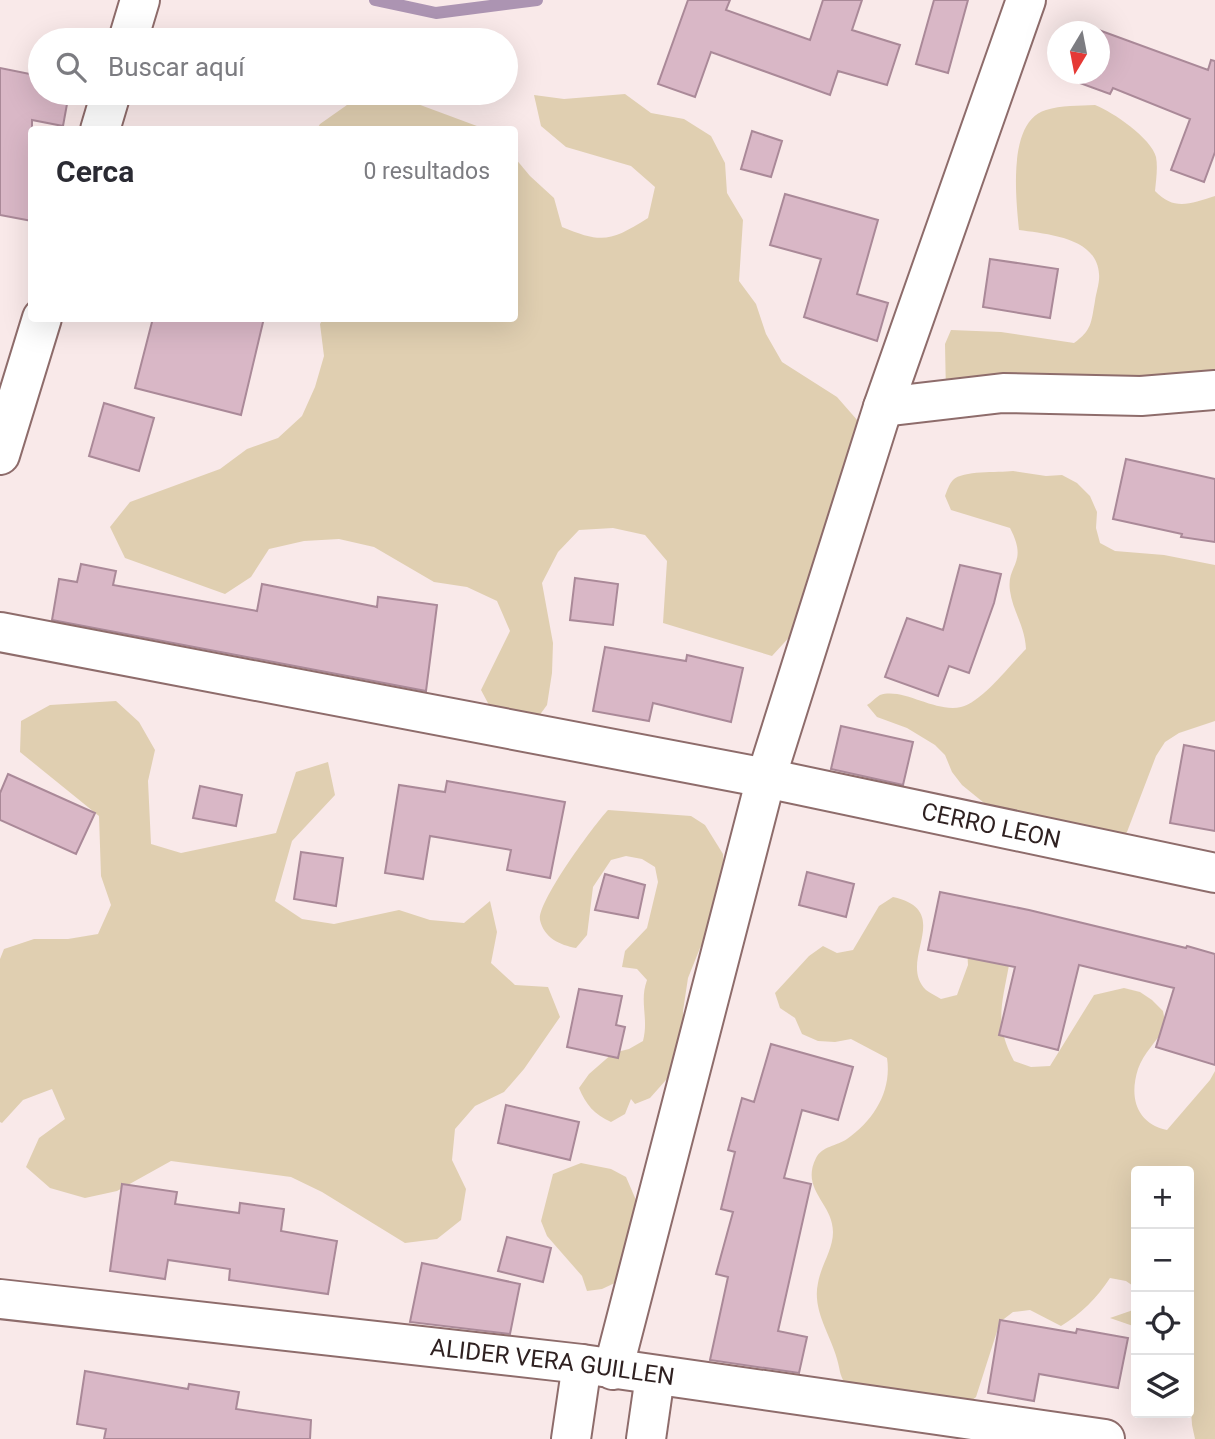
<!DOCTYPE html>
<html lang="es">
<head>
<meta charset="utf-8">
<style>
	:root { --surface:#fff; --page:#f2f2f3; --text:#2b2b33; --muted:#7c7c81; --line:#e1e1e2 }
	body { margin:0; font-family:Roboto,sans-serif; background:var(--page); color:var(--text) }
	.controls { position:absolute; right:21px; bottom:21px; display:grid; overflow:hidden; border-radius:7px; box-shadow:0 7px 28px #0002 }
	.controls button { width:63px; height:63px; display:grid; place-items:center; padding:0; border:0; border-bottom:2px solid var(--line); background:var(--surface); color:var(--text); font:35px sans-serif }
	.compass { position:absolute; left:1047px; top:21px; width:63px; height:63px; border-radius:50%; background:var(--surface); box-shadow:0 7px 28px #0002; rotate:190deg }
	.list { margin:0; padding:0; list-style:none }
	h2 { display:flex; justify-content:space-between; align-items:center; height:91px; margin:0; padding:0 28px; font-size:30px }
	h2 small { font-size:23px; font-weight:400; color:var(--muted) }
	.icon { flex:none; width:38px; height:38px; fill:none; stroke:currentColor; stroke-width:2; stroke-linecap:round; stroke-linejoin:round }
	.map { position:relative; flex:none; width:1215px; height:1439px; overflow:hidden }
	.search { position:absolute; background:var(--surface); box-shadow:0 7px 28px #0002; left:28px; top:28px; width:490px; height:77px; display:flex; align-items:center; gap:18px; box-sizing:border-box; padding:0 24px; border-radius:38px; color:var(--muted); font-size:26px }
	.panel { position:absolute; background:var(--surface); box-shadow:0 7px 28px #0002; left:28px; top:126px; width:490px; height:196px; border-radius:7px }
	.map>svg:first-child { display:block }
	.green { fill:#e0cfb1 }
	.lines { fill:none; stroke-linecap:round; stroke-linejoin:round }
	.stream { stroke:#ac94b2; stroke-width:12 }
	.building { fill:#d9b7c6; stroke:#aa8998; stroke-width:2 }
	.minor-casing { stroke:#8e6c6b; stroke-width:42 }
	.minor { stroke:#fff; stroke-width:38 }
	.labels { text-anchor:middle; stroke-width:5; stroke-linejoin:round; paint-order:stroke }
	.street-label { font-size:24px; fill:#2f2121; stroke:#fff }
</style>
</head>
<body>
<div class="map">
<svg width="1215" height="1439" viewBox="0 0 1215 1439">
	<rect width="100%" height="100%" fill="#f9e9e9"/>
	<path class="green" d="M364,93h24l97,36h-168l3,-5z
		M625,94l26,19 33,6 27,17 14,27 2,30 16,27 -4,61 17,23 10,30 16,28 55,35 21,24 -18,92 -46,119 -22,24 -109,-33 4,-62 -22,-26 -32,-7 -34,2 -21,22 -16,31 11,60 -1,30 -5,32 -19,26 -31,-11 -16,-30 29,-59 -13,-30 -30,-14 -33,-5 -60,-35 -35,-8 -35,2 -35,8 -18,28 -26,17 -100,-36 -15,-31 20,-25 90,-33 27,-20 31,-11 24,-22 13,-29 9,-31 -4,-32 3,-5 191,-1 1,-160 15,18 24,22 8,29c41,17 49,14 86,-9l7,-31 -24,-21 -65,-19 -25,-21 -7,-31 30,4z
		M1095,105c18,7 56,33 61,52 2,10 0,24 -1,34 19,20 35,13 60,5v184l-269,15 -1,-51 6,-14 50,2 73,11c18,-13 17,-20 21,-42 1,-8 5,-19 4,-27 -2,-37 -53,-40 -80,-44 -3,-31 -12,-109 27,-120 15,-5 33,-4 49,-5z
		M1013,471l33,5 16,-1 15,8 13,13 7,16 -1,16 4,15 15,8 49,4 51,10v156l-36,12 -14,9 -9,14 -29,76 -12,11 -126,-36 -27,-22 -10,-13 -7,-17 -10,-10 -28,-17 -30,-11 -10,-12c4,-2 9,-8 13,-10 23,-8 55,18 81,12 21,-5 49,-42 65,-58 -1,-23 -13,-37 -16,-58 -4,-27 19,-27 0,-63l-59,-18 -6,-14c2,-5 4,-12 8,-16 10,-10 44,-7 60,-9z
		M116,701l23,21 16,28 -7,31 3,63 30,9 95,-20 20,-61 32,-10 7,33 -43,46 -17,60 27,18 32,5 65,-14 31,10 34,3 26,-22 7,31 -6,31 24,22 33,2 12,30 -36,52 -20,23 -29,14 -20,23 -3,31 14,29 -5,31 -24,19 -32,4 -83,-51 -31,-15 -120,-16 -54,30 -32,7 -35,-10 -24,-21 13,-29 26,-19 -13,-30 -29,11 -21,23 -2,-1v-163l4,-10 30,-10h34l30,-5 13,-29 -10,-29 -2,-60 -79,-64 1,-31 29,-16z
		M608,810l83,6 14,9 18,29 3,51 -26,43 -12,30 -5,33 2,35 -3,16 -32,36 -15,6 -4,-5 -6,15 -14,8c-17,-8 -25,-17 -32,-34l10,-14 24,-21 16,-4 14,-8c6,-23 -4,-39 4,-61l-10,-11 -15,-2 3,-16 22,-23 11,-46 -3,-15 -13,-8 -16,-3 -15,4 -18,27 -6,48 -11,13c-16,-3 -32,-10 -36,-28 -3,-18 54,-95 68,-110z
		M893,897c63,14 3,64 33,93 4,3 10,6 15,9l16,-4 11,-30 -1,-17 42,17c-7,39 -15,59 5,96l17,6 19,-1 44,-71 30,-7 16,4 12,8 11,11 3,16c-8,12 -23,27 -28,42 -9,28 -2,54 29,61l43,-50 5,-9v368h-20l-3,-14 -3,-47v-207h-53v117l-10,-7 -16,-3c-13,20 -29,36 -49,48l-31,-16 -17,2 -13,10 -24,75 -14,11 -114,-20c-9,-13 -7,-15 -11,-29 -7,-25 -25,-49 -19,-76 3,-18 15,-33 15,-51 0,-29 -33,-42 -17,-74 6,-12 21,-12 31,-19 27,-19 45,-48 40,-81l-36,-19 -16,3 -17,-1 -16,-7 -7,-16 -15,-10 -5,-15 34,-37 14,-10 14,7 16,-3 26,-44z
		M581,1163l30,6 15,8 13,30 -20,74 -17,8 -15,2 -5,-15 -35,-40 -6,-15 12,-47z
		M1136,1309v18l-26,-9z"/>
	<g class="lines">
		<path class="stream" d="M375,0l61,13 101,-13"/>
	</g>
	<path class="building" d="M688,0h42l-4,10 84,30 13,-40h39l-10,30 48,15 -13,40 -49,-14 -8,24 -119,-43 -16,45 -37,-13z
		M934,0h34l-20,73 -32,-9z
		M1085,25l123,45 3,-10 4,1v91l-11,30 -33,-12 19,-51 -77,-31 -3,6 -44,-16 2,-4h32v-42h-17z
		M0,68l40,8v17h29l-6,33 -31,-6v101l-32,-6z
		M752,131l30,10 -11,36 -30,-8z
		M785,194l93,26 -21,74 31,9 -11,38 -73,-24 17,-58 -51,-14z
		M990,259l68,10 -8,49 -67,-11z
		M153,318h111l-23,97 -106,-27z
		M104,403l50,15 -15,53 -50,-15z
		M1126,459l89,20v63l-34,-5 1,-3 -69,-15z
		M81,564l35,7 -3,14 144,26 5,-27 115,23 1,-10 59,8 -11,86 -374,-71 7,-41 18,3z
		M960,565l41,9 -7,29 -25,70 -20,-7 -11,30 -53,-19 22,-59 36,12z
		M575,578l43,6 -5,41 -43,-5z
		M605,647l81,14 1,-6 56,13 -12,54 -78,-19 -4,18 -56,-10z
		M841,726l72,16 -10,43 -72,-16z
		M1184,745l31,6v80l-45,-8z
		M8,774l87,39 -19,41 -76,-34v-27z
		M447,781l118,21 -15,76 -43,-8 4,-20 -81,-14 -7,43 -38,-6 14,-88 46,7z
		M200,786l42,9 -6,31 -43,-8z
		M301,852l42,6 -7,48 -42,-7z
		M807,872l47,12 -8,33 -47,-12z
		M605,874l40,11 -7,33 -43,-8z
		M940,892l89,18 157,38 1,-2 28,8v111l-59,-18 18,-59 -95,-23 -21,85 -59,-15 16,-68 -87,-17z
		M579,989l43,7 -6,29 9,2 -7,31 -51,-11z
		M771,1044l82,23 -15,53 -36,-10 -18,68 27,6 -33,147 29,6 -8,36 -89,-13 18,-83 -12,-3 17,-62 -12,-3 14,-57 -7,-2 14,-52 12,4z
		M506,1105l73,17 -9,38 -72,-17z
		M122,1184l55,8 -2,12 64,9 1,-10 44,6 -3,22 56,10 -9,53 -99,-14 1,-11 -62,-9 -3,19 -55,-8z
		M507,1237l44,11 -8,34 -45,-11z
		M422,1263l98,21 -10,50 -100,-12z
		M1000,1320l76,13 1,-4 51,9 -10,50 -79,-14 -5,27 -46,-8z
		M85,1371l103,18 1,-5 50,8 -3,17 75,11 -1,19h-206l2,-10 -29,-5z"/>
	<g class="lines">
		<g class="minor-casing">
			<g id="minor">
				<path d="M128,40l12,-40"/>
				<path d="M100,130l11,-37"/>
				<path d="M883,407l120,-14 138,3 74,-6"/>
				<path d="M0,455l42,-137"/>
				<path id="s1" d="M0,632l766,146 449,95"/>
				<path id="s2" d="M0,1299l582,65 523,75"/>
				<path d="M613,1370l153,-592 117,-371 143,-407"/>
				<path d="M571,1439l11,-75"/>
				<path d="M646,1439l9,-63"/>
			</g>
		</g>
		<use href="#minor" class="minor"/>
	</g>
	<g class="labels">
		<g class="street-label">
			<text dy="8" stroke="none"><textPath href="#s1" startOffset="1010">CERRO LEON</textPath></text>
			<text dy="8" stroke="none"><textPath href="#s2" startOffset="556">ALIDER VERA GUILLEN</textPath></text>
		</g>
	</g>
</svg>
<div class="controls">
<button>+</button>
<button>−</button>
<button><svg class="icon" aria-label="locate" viewBox="0 0 24 24"><circle cx="12" cy="12" r="6"/><path d="M12 2v4M12 18v4M2 12h4M18 12h4"/></svg></button>
<button><svg class="icon" aria-label="layers" viewBox="0 0 24 24"><path d="M12 4l9 5-9 5-9-5zM3 14l9 5 9-5"/></svg></button>
</div>
<svg class="compass" viewBox="-18 -18 36 36"><path d="M0-13l5 13h-10z" fill="#e53935"/><path d="M0 13l5-13h-10z" fill="#7c7c81"/></svg>
<div class="search"><svg class="icon" aria-label="search" viewBox="0 0 24 24"><circle cx="10" cy="10" r="6"/><path d="M15 15l6 6"/></svg>Buscar aquí</div>
<section class="panel">
<h2>Cerca<small>0 resultados</small></h2>
<ul class="list">
</ul>
</section>
</div>
</body>
</html>
